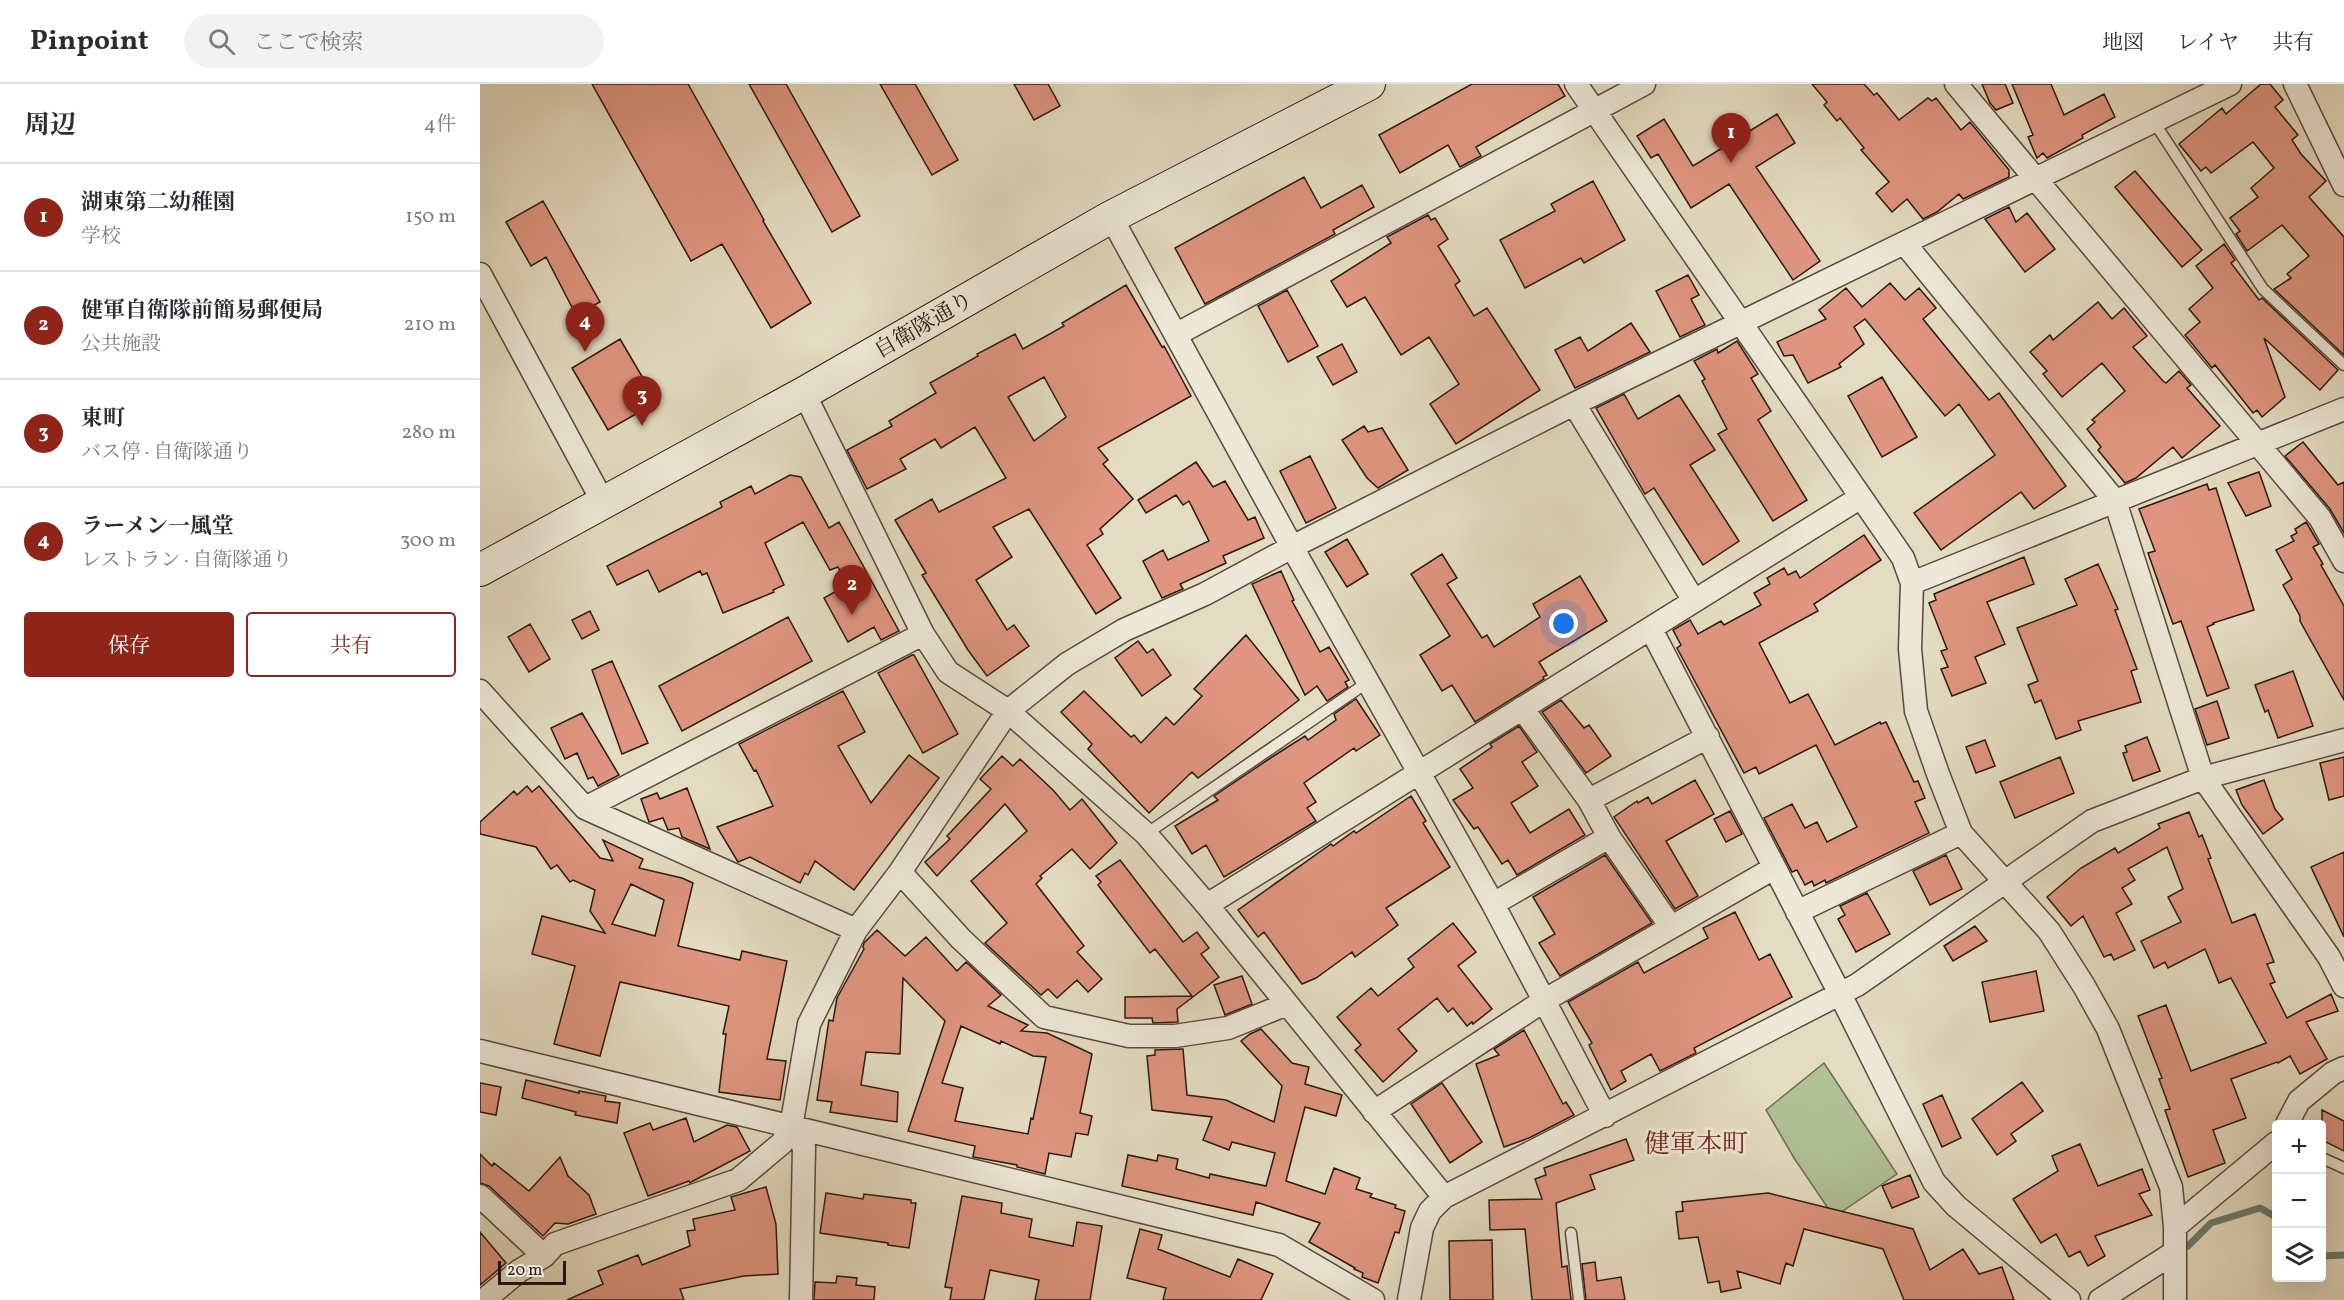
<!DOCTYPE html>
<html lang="ja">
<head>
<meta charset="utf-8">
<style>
	:root { --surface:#fff; --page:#f2f2f3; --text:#2b2b33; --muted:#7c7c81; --line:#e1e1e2; --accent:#8f2418 }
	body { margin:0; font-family:Vollkorn,"Noto Serif JP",serif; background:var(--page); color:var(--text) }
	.controls { position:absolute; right:18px; bottom:18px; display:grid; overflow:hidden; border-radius:6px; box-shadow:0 6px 24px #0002 }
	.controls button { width:54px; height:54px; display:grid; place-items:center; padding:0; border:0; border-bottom:2px solid var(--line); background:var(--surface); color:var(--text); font:30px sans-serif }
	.scale { position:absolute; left:18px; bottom:15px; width:68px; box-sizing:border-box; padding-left:6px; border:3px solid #2b1910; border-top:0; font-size:16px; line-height:21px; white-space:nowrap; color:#2b1910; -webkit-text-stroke:4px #ede8d7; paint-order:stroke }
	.you { position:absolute; left:1084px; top:540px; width:21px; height:21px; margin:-15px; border:4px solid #fff; border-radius:50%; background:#1a73e8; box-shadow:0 0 0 9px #1a73e833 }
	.badge { display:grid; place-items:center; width:39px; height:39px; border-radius:50%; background:var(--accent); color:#fff; font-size:20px; font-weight:700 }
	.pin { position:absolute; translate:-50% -50px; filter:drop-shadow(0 2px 3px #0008) }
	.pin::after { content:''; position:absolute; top:32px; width:21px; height:18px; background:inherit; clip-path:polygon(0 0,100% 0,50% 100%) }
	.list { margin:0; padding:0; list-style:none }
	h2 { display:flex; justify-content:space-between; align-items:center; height:78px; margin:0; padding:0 24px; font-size:26px }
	h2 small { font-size:20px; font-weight:400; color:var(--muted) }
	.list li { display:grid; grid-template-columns:39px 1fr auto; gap:18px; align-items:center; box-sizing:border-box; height:108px; padding:0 24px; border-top:2px solid var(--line) }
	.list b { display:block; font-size:22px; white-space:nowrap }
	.list p { margin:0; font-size:20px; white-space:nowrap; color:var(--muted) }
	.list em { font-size:20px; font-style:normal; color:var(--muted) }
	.actions { display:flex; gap:12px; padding:18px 24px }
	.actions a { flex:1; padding:14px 0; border:2px solid var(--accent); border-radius:6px; text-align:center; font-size:21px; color:var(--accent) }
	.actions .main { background:var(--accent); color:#fff }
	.icon { flex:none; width:33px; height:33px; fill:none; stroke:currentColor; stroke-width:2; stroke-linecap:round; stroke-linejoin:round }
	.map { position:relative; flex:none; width:1864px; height:1216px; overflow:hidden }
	header { display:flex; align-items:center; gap:36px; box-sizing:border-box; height:84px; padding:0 30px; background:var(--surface); border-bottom:2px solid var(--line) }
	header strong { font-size:28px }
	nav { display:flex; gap:33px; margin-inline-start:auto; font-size:21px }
	.search { width:420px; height:54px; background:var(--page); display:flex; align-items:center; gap:15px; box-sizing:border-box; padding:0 21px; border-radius:33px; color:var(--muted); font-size:22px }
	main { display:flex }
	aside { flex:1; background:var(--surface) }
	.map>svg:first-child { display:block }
	.green { fill:#b0c196; stroke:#6e6d53; stroke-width:1.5 }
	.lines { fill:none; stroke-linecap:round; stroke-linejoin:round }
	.stream { stroke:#6b7b6f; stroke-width:7 }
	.building { fill:#df957f; stroke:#2b1910; stroke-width:1.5; fill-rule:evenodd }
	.lane-casing { stroke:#594a3c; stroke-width:13 }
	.street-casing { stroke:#594a3c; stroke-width:25 }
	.secondary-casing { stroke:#2b1910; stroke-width:34 }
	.lane { stroke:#ede8d7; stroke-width:10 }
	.street { stroke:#ede8d7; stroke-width:22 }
	.secondary { stroke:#ede8d7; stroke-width:32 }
	.labels { text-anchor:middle; stroke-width:6; stroke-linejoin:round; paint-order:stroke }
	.street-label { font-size:22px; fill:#2b1910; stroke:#ede8d7 }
	.quarter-label { font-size:26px; fill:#7a1f14; stroke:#ede8d7 }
</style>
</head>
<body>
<header>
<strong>Pinpoint</strong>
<div class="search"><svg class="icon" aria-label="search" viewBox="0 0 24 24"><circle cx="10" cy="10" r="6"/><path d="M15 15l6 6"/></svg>ここで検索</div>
<nav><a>地図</a><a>レイヤ</a><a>共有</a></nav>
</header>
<main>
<aside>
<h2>周辺<small>4件</small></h2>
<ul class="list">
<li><span class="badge">1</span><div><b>湖東第二幼稚園</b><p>学校</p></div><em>150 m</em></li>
<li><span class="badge">2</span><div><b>健軍自衛隊前簡易郵便局</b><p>公共施設</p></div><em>210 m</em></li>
<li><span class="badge">3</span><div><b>東町</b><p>バス停 · 自衛隊通り</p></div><em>280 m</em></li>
<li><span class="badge">4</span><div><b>ラーメン一風堂</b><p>レストラン · 自衛隊通り</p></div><em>300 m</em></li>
</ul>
<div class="actions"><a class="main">保存</a><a>共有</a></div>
</aside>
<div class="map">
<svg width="1864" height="1216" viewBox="0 0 1864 1216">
	<rect width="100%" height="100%" fill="#e4dcc1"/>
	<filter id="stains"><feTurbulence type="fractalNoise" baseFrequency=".00333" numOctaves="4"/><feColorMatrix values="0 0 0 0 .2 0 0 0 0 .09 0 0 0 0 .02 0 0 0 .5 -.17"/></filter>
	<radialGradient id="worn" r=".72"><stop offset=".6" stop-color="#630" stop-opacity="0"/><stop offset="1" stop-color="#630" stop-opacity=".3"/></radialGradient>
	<path class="green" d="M1344,979l73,111 -63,43 -40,-59 -28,-48z"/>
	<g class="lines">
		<path class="stream" d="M1708,1162l23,-23 49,-15 16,9
			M1842,1172l22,-1"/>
	</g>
	<path class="building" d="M112,0h96l76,136 -1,1 48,82 -40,25 -49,-84 -31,17z
		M269,0h37l74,132 -28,16z
		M400,0h35l43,76 -26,15z
		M534,0h34l12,22 -26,14z
		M992,0h86l7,12 -89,51 5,9 -21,11 -12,-22 -48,28 -21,-38z
		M1332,0h52l10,11 3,-2 22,27 29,-22 4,3 4,-3 25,32 9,-8 39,48v7l-46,22 -4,-5 -22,18 -14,7 -16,-20 -15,13 -16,-19 13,-11 -28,-32 3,-2 -24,-30 -3,3 -13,-16 3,-3z
		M1502,0h23l8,19 -17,7 -6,-7z
		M1532,0h39l13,31 40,-21 11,23 -33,18 1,3 -36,20 -4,-5 -6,5 -9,-21 5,-2z
		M1781,0h9l13,16 -8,7 23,28 -6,5 9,14 25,27 -17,16 35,40v118l-70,-66 17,-11 -4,-4 22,-18 -27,-31 -35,26 -11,-17 4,-3 -10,-13 28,-21 -7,-9 23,-20 -21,-26 -42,31 -5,-6 -5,4 -22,-27 43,-36 4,6z
		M1297,30l18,29 -39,24 64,94 -27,19 -64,-96 -38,24 -33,-54 -7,4 -14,-22 27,-17 29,47z
		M1655,87l67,79 -20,17 -67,-80z
		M824,93l17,31 41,-23 12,22 -41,23 2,4 -130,70 -30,-56z
		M1113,97l32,59 -41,23 -3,-5 -56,30 -25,-48 55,-29 -4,-7z
		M63,117l57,101 -24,13 -30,-58 -15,9 -25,-44z
		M1529,123l7,15 11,-9 28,36 -30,23 -40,-53z
		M948,131l3,5 4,-2 13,21 -10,7 22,35 -5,4 19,31 13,-8 53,82 -84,54 -26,-40 29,-20 -30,-47 -28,18 -36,-58 -18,10 -16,-26 60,-38 -4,-6z
		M1744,160l11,16 -4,3 28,37 3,-2 76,72 -18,20 -56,-52 21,59 -23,20 -5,-7 -4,3 -38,-48 -3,3 -27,-33 15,-13 -11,-13 24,-21 -17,-22z
		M1208,191l11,20 -8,4 14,26 -25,12 -24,-46z
		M1410,199l15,17 14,-12 17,20 -13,11 66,81 10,-7 67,93 -32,23 -13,-17 -80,58 -27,-37 81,-58 -36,-51 -14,12 -80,-97 -11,8 10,17 -25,20 2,3 -33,16 -15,-28 -9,1 -7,-14 49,-23 -7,-9 27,-22 16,19z
		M646,201l36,62 2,-1 27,50 -93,52 10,12 -5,4 30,35 -33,30 3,5 -16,11 34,53 -25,16 -67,-105 -36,18 19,30 -36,23 31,50 7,-5 15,21 -42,30 -19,-26 -46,-75 4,-2 -31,-53 37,-21 7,13 67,-34 -31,-51 -34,21 -6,-9 -35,20 6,10 -39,20 -20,-39 45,-24 -3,-5 47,-28 -6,-10 48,-27 -1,-2 38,-20 8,15 41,-23 -2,-3zM564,293l22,40 -32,24 -26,-44z
		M807,206l31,56 -30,16 -30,-56z
		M1618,218l14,17 12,-11 23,28 -14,11 30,34 3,2 13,-12 12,14 -4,3 33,38 -38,32 -9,-11 -37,31 -11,5 -27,-33 3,-3 -14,-18 8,-7 -3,-2 33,-29 -23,-28 -40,34 -19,-23 4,-3 -17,-19 20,-17 3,5z
		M1151,239l19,29 -75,36 -20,-38 25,-13 8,14z
		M140,255l37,63 -49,28 -36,-62z
		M1257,257l21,33 -7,4 20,33 -13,9 49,80 -34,21 -55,-87 9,-5 -25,-48 3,-2 -11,-18 23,-12 1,4z
		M862,260l15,28 -24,13 -16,-28z
		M1402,293l35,60 -35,20 -34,-61z
		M1144,310l14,25 41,-24 36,55 -25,15 49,76 -36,24 -49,-77 -9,6 -49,-86z
		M884,342l4,6 14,-4 26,42 -30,18 -11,-10 -25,-38z
		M1823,358l35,43 6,-3v51l-14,-24 -45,-53z
		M830,372l26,52 -30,15 -26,-52z
		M716,378l17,25 12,-6 23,39 7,-3 9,21 -41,18 3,7 -46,21 3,5 -21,9 -19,-37 20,-11 5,10 41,-19 -20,-40 -6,4 -7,-10 -30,18 -8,-13z
		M1779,388l12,34 -25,10 -18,-33z
		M310,391l11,2 28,51 10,-6 60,109 -18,9 -7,-13 -26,15 -24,-44 23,-13 -9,-18 -8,3 -27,-48 -38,21 19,42 -11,5 1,2 -51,21 -16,-40 -5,2 -2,-4 -41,21 -11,-22 -31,15 -10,-19 115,-59 -2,-5 31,-16 4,8z
		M1727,400l2,6 7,-2 38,122 -41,13 1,1 -7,3 22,61 -22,8 -26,-75 -8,3 -25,-71 7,-2 -16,-42z
		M1826,438l13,22 -6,3 10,17 -2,1 23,41v94l-44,-79v-5l-17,-31 9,-6 -16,-29 18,-9 -3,-5 6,-3 -2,-4z
		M1384,451l17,25 -67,44 4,7 -59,32 31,60 18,-9 27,51 45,-23 1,2 5,-2 28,60 4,-1 7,17 -10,4 14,31 -103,50 -1,-3 -11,6 -2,-5 -7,4 -8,-15 -5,2 -28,-54 28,-14 13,24 12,-6 10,20 30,-15 -41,-82 -57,29 -3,-7 -12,6 -67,-125 4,-3 -8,-15 17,-10 8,14 23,-13 3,4 37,-20 -7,-12 16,-9 -3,-6 17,-10 4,7 8,-4 4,7z
		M867,455l21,35 -21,13 -22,-35z
		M962,470l15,24 -10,6 35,54 5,-3 7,12 46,-30 -7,-13 47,-28 27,45 -68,41 8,13 -4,2 1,2 -69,43 -23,-37 -10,6 -22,-36 30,-19 -39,-62z
		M1544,473l10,27 -47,18 18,42 -30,13 11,26 -34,13 -11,-27 7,-2 -7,-16 6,-2 -18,-46 7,-3 -2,-6z
		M1618,480l20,45 -3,1 22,59 -6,2 10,31 -63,19 3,9 -25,9 -15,-39 -6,3 -7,-18 10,-4 -21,-53 60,-23 -12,-26z
		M801,487l13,29 -2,1 28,51 9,-5 20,33 -4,2 3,5 -21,14 -10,-15 -12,9 -53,-111z
		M110,527l9,19 -17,9 -10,-19z
		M308,533l24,44 -130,70 -23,-45z
		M50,540l20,35 -21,13 -21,-35z
		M766,551l53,65 -101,78 -6,-6 -43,41 -61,-64 4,-5 -31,-32 23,-21 47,46 3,-2 7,8 25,-26 8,8 28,-29 -8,-7z
		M658,557l9,12 6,-4 18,26 -29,21 -27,-38z
		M432,571h2l44,79 -35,19 -45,-80z
		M132,577l36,82 -26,11 -30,-84z
		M1813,587l20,55 -35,12 -10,-28 -3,2 -10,-27z
		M363,607l22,41 -27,14 33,57 38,-48 30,23 -85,112 -39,-29 -7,14 -3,-2 -5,10 -50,-26 -12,5 -21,-35 56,-21 -17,-36 -2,1 -15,-27z
		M876,615l24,36 -24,16 -2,-3 -50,35 12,19 -9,6 9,13 -92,56 -18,-32 -14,9 -17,-28 43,-26 -4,-4 58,-39 33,-21 3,4 28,-20 -2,-6z
		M1081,616l23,28 5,-3 22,31 -25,17 -44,-61z
		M1737,617l12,37 -22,7 -12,-36z
		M102,629l37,62 -21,11 -5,-9 -5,2 -11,-26 -12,6 -14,-31z
		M1039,642l18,26 -15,10 16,24 -27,17 19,30 39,-24 16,26 -68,40 -9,-15 -6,4 -24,-37 -4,2 -21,-29 20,-12 -13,-19 32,-22 -2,-3z
		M1667,653l13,34 -27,10 -10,-28 4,-1 -2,-6z
		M1505,656l10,26 -19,7 -10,-26z
		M522,672l11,10 7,-7 33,31 17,20 12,-11 35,44 -27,26 -18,-20 -32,27 2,2 -6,6 48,62 -7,6 25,27 -14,13 -11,-12 -20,18 -9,-9 -7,6 -56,-52 22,-20 -36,-42 56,-50 -22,-27 -68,72 -12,-14 25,-23 -3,-3 44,-47 -11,-10z
		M1580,673l14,36 -59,25 -15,-36z
		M1864,673v39l-15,4 -9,-37z
		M1215,696l19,34 -48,27 32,55 -23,13 -61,-92 23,-16 1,2 10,-6 4,7z
		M1784,696l11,29 8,10 -20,15 -21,-29 -6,-15z
		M47,702l5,6 7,-6 61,72 13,3 -10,-21 40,19 -4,9 43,10 11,5 -15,63 62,14 2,-9 45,10 -20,98 19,2 -6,39 -61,-8 7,-58h-3l6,-28 -109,-24 -20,74 -46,-12 21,-78 -43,-12 10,-38 63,17 -15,-22 5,-21 -22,-10 -3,2 -13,-17 -6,4 -15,-22 -56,-13v-12l34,-31 3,4zM151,800l33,16 -9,36 -43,-12z
		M207,704l23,61 -28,-12 -3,-9 -11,2 -5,-12 -14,4 -8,-23 16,-6 3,6z
		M931,712l15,25 -3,2 27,44 -64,41 12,17 -43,32 -3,-5 -36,26 -14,6 -38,-52 -6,5 -20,-27 93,-66 2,2 21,-15 2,2z
		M1250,727l12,23 -16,8 -12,-23z
		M1709,728l10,25 3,-2 9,23 -3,1 24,64 23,-9 19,48 -7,2 8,18 -5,2 17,34 44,-24 7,17 -32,11 21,37 -27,15 -10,-18 -12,7 -1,-1 -46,17 15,39 -33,12 12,33 -37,14 -23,-67 5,-1 -11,-30 3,-1 -24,-62 28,-11 25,66 75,-28 -35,-65 -12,5 -14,-34 -37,19 -3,-6 -11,6 -13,-27 40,-19 -13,-25 15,-8 -16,-42 -39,22 7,11 -13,8 10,16 -16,9 19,37 -21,10 -3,-6 -7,3 -21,-41 -12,10 -24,-29 34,-29 34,-20 3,5 42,-25 -2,-4z
		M1864,768v85l-33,-70z
		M1125,771l47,68 -92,53 -21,-33 16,-9 -22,-37z
		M1466,771l16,34 -32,16 -17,-34z
		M640,776l63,82 14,-10 12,16 -8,6 18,23 -42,32 1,13 -25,1 -1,-5h-27v-21l67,-1 -37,-47 -5,4 -52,-68 3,-3 -5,-6z
		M1387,809l23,41 -34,18 -18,-33 7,-4 -5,-9z
		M1255,828l24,48 11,-6 22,43 -98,51 2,5 -36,18 -9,-17 -30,17 5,10 -15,9 -22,-45 3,-2 -24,-41 70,-40 6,11 64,-35 -5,-10z
		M973,839l23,29 -18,14 34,43 -19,15 -1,-2 -5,4 -14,-18 -5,4 -11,-14 -39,31 19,22 -34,31 -28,-32 6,-5 -24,-28 34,-29 7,8 36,-29 -6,-8z
		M1495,842l12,15 -34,20 -9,-15z
		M397,846l28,26 21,-19 31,34 9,-9 35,33 -13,11 40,19 -7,6 26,2 45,21 -12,59 12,3 -4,19 -12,-2 -5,24 -22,-4 -4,21 -28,-7v-2l-44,-8 2,-11 -67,-15 37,-110 -42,-43 -3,76 -34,-2 -5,33 37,7 -1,30 -67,-10 2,-10 -15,-2 12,-80 4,1 4,-23 27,-49 -1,-2 1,-4zM481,942l39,18 1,-3 32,15 13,1 -13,62 -2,-1 -3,16 -73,-13 8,-33 -21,-5z
		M1556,887l8,40 -54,11 -8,-40z
		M762,892l10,28 -27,11 -11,-30z
		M781,945l31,34 17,4 -4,17 37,11 -6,21 -31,-9 -19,74 39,13 9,-26 26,10 -4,11 16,5 -2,3 26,8 -1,3 10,3 -6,22 -4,-1 -17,51 -16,-6 1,-4 -9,-4 1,-1 -46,-26 11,-19 -64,-21 -3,13 -131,-29 6,-31 29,6 1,-6 20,4 -2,10 33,9 1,-4 56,12 9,-33 -43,-11 -3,8 -26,-10 9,-23 -60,-7 -5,-54 8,-1v-5l28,-1 4,46 39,5 48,22 8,-36 -41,-45 9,-7z
		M1044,946l39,74 3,-2 8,13 -45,23 -25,9 -28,-83 23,-9 -5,-6z
		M46,996l53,13v-2l27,5 -1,5 15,2 -3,20 -42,-8 1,-3 -54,-14z
		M1542,998l21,29 -32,23 5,7 -19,14 -25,-36z
		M0,999l21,4 -5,28 -16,-3z
		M962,999l40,59 -32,21 -39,-59z
		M1462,1011l19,43 -19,9 -19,-43z
		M1842,1026l22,11v30l-22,-11z
		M206,1034l8,24 33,-17 10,2 13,24 -57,30 -3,2 -1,-2 -41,15 -24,-63 26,-10 3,7z
		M1146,1055l8,21 -44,15 5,14 -39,14 6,64 5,-1 4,34h-39l-7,-71 -35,1 -1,-30 53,-1 -7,-20 11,-4 -2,-7z
		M1600,1060l18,42 44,-17 8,21 -11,4 13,21 -57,21 10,20 -17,10 -8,-15 -11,6 -13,-23 -15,9 -28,-44 45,-28 -6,-15z
		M0,1070l12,12 2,-3 35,28 31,-34 8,19 21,19 7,19 -28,10 -13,-1 -12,13 -54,-50 -9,-3z
		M1430,1091l9,22 -27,11 -10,-22z
		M286,1103l10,37 2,50 -34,2 -64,13 4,11h-117l36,-16 -5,-13 40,-16 4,10 48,-19 -3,-15 8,-1 -2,-11 42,-9 -4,-13z
		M346,1109l37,6 1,-5 47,6v3h5l-7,45 -21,-3v-2l-68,-10z
		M1288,1109l145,36 17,41 33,-21 16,25 23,-7 12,33h-110l-21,-51 -79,-20 -11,37 -7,-3 -6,21 -43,-13 4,17 -20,4 -2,-11 -11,2 -10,-46 -19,2 -3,-27 7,-1 -1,-9z
		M482,1112l40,7 -1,10 31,6 -3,18 44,9 4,-24 25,4 -12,74h-55l4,-20 -49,-10 -6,30h-34l2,-12 -7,-1z
		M660,1145l22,6 -4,14 72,28 8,-18 35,15 -12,26h-98l3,-12 -39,-10z
		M0,1148l26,31 -26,22z
		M1012,1156l1,60h-43l-1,-59z
		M1115,1178l2,19 24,-4 4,23h-39l-4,-36z
		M357,1192l20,2 -1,7 19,2 -1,13h-60l1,-18 21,1z"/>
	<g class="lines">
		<g class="lane-casing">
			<path id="lane" d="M1674,38l109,167 81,76
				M666,750l222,-152
				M1842,1074l22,10
				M1091,1149l8,67"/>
		</g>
		<g class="street-casing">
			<path id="street" d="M1096,0l327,474 9,25 -2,66 6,62 22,63 23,59 88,98 35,55 24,43 63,158 4,40v73
				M1476,0l364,434 24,43
				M1815,0l49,101
				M631,133l181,330 201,357 112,212
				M1425,160l210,257 88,277 126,179 15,29
				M0,190l123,228
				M697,250l467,-250
				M324,309l119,241 25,38 60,39 138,123 61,71 237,292
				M1094,320l120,197
				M1432,499l432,-174
				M1171,545l189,365 94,188 22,24 113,94
				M0,607l105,117 271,122
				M1042,624l67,92 119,-63
				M1109,716l20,37 62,90
				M105,724l338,-174
				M420,788l61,67 83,78 85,19h46l53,-8 59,-24
				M1013,820l116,-67
				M727,821l654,-408
				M1317,828l164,-79
				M0,967l799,194 94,55
				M894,1028l171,-112 229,-132
				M1807,1040l12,-23 34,-28 11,-5
				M311,1043l13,20 -3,153
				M0,1112l64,60
				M1695,1143l101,-84
				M4,1216l35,-29 25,-15 11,-12 183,-64 44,-37 9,-16 18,-103 47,-94 44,-58 108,-161 59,-47 57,-34 81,-36 87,-47 282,-143 656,-320
				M929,1216l13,-72 8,-17 14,-14 413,-212 235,-164 111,-43 141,-38
				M1620,1216l75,-48"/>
		</g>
		<g class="secondary-casing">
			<path id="secondary" d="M0,486l324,-177 307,-176 258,-133"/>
		</g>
		<use href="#lane" class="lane"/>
		<use href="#street" class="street"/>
		<use href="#secondary" class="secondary"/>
	</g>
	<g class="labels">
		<g class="street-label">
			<text transform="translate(443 240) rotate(-30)" y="8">自衛隊通り</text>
		</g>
		<g class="quarter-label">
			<text x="1216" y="1068">健軍本町</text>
		</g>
	</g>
	<rect width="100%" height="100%" filter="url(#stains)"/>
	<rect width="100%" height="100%" fill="url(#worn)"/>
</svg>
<div class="controls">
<button>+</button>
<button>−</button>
<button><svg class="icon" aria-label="layers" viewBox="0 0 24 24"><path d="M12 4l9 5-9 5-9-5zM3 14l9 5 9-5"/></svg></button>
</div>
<div class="scale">20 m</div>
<div class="you"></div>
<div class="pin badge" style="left:1251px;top:79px">1</div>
<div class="pin badge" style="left:372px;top:531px">2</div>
<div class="pin badge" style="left:162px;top:342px">3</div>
<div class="pin badge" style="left:105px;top:268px">4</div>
</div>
</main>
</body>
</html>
